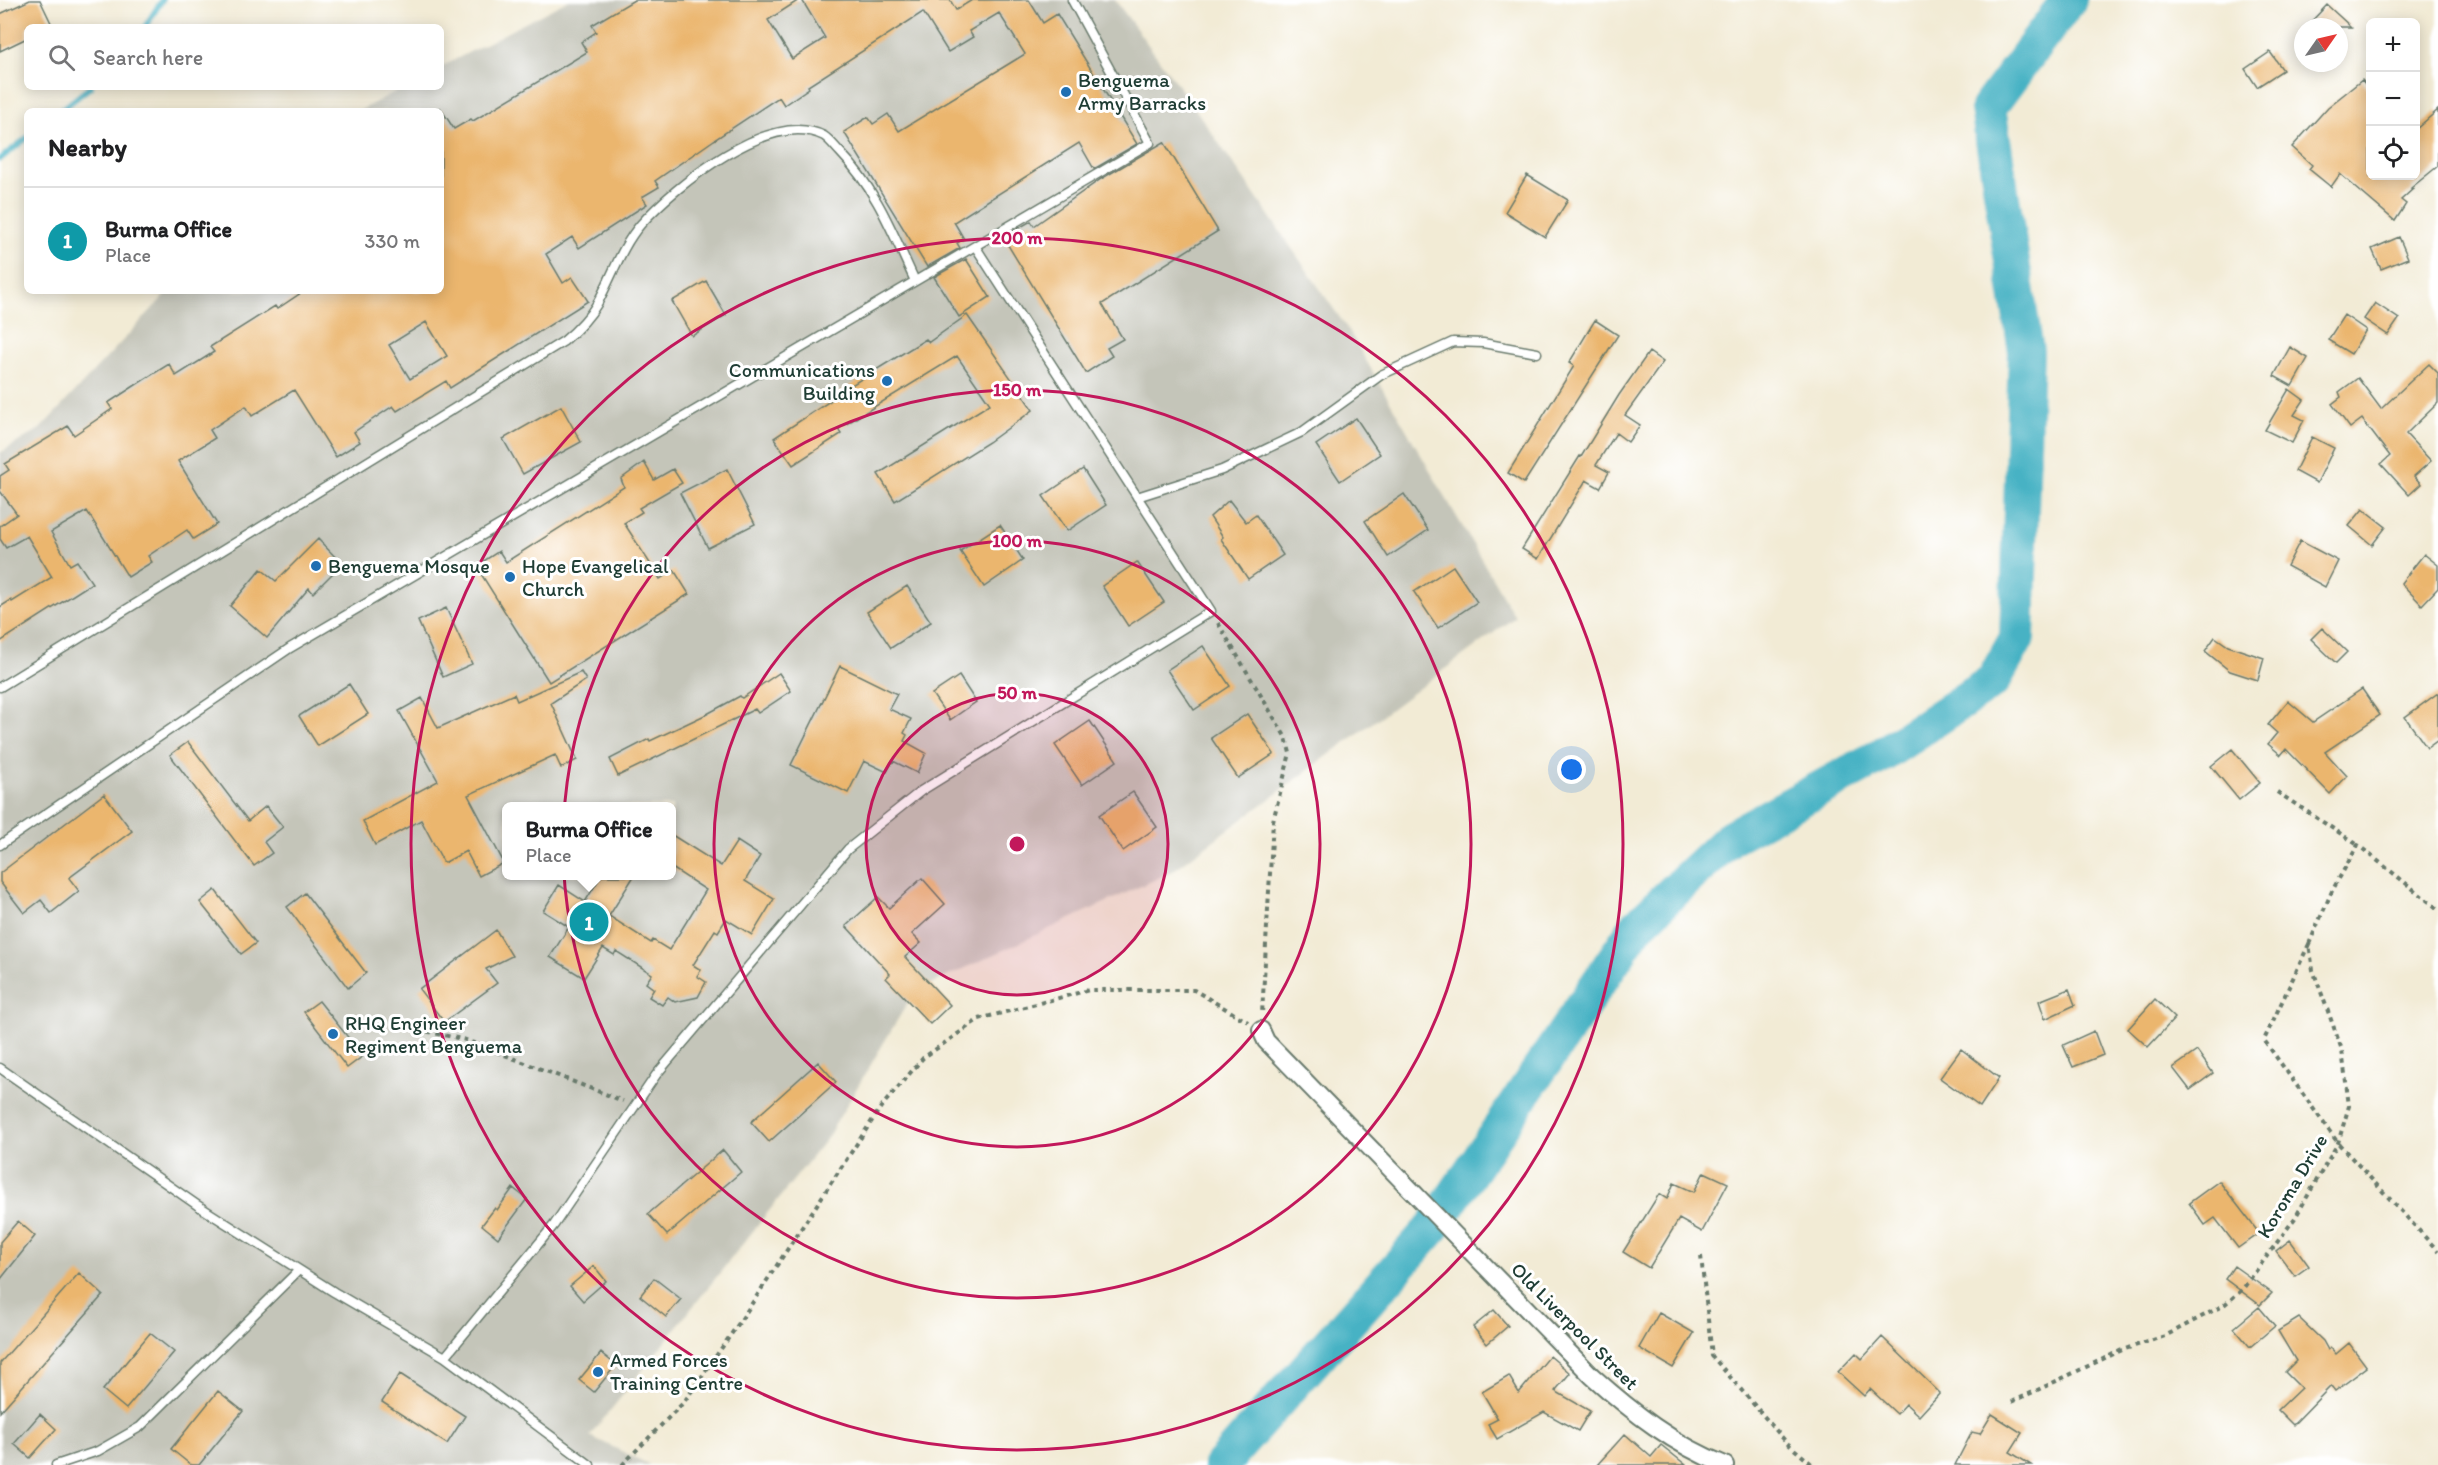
<!DOCTYPE html>
<html lang="en">
<head>
<meta charset="utf-8">
<style>
	:root { --surface:#fff; --page:#f2f2f2; --text:#202124; --muted:#757577; --line:#e0e0e0; --accent:#1f6fb2 }
	body { margin:0; font-family:Itim,sans-serif; background:var(--page); color:var(--text) }
	.controls { position:absolute; right:18px; top:18px; display:grid; overflow:hidden; border-radius:9px; box-shadow:0 3px 15px #0003 }
	.controls button { width:54px; height:54px; display:grid; place-items:center; padding:0; border:0; border-bottom:2px solid var(--line); background:var(--surface); color:var(--text); font:30px sans-serif }
	.compass { position:absolute; left:2294px; top:18px; width:54px; height:54px; border-radius:50%; background:var(--surface); box-shadow:0 3px 15px #0003; rotate:56deg }
	.you { position:absolute; left:1572px; top:770px; width:21px; height:21px; margin:-15px; border:4px solid #fff; border-radius:50%; background:#1a73e8; box-shadow:0 0 0 9px #1a73e833 }
	.badge { display:grid; place-items:center; width:39px; height:39px; border-radius:50%; background:var(--accent); color:#fff; font-size:20px; font-weight:700 }
	.pin { position:absolute; translate:-50% -50%; border:3px solid #fff; box-shadow:0 2px 6px #0006 }
	.popup { position:absolute; left:502px; top:802px; width:174px; height:78px; box-sizing:border-box; display:grid; place-content:center; border-radius:9px; background:var(--surface); filter:drop-shadow(0 2px 4px #0005); font-size:20px; white-space:nowrap; color:var(--muted) }
	.popup b { font-size:22px; color:var(--text) }
	.popup::after { content:''; position:absolute; left:50%; top:100%; margin-left:-12px; border:12px solid transparent; border-top-color:var(--surface) }
	.list { margin:0; padding:0; list-style:none }
	h2 { display:flex; justify-content:space-between; align-items:center; height:78px; margin:0; padding:0 24px; font-size:26px }
	h2 small { font-size:20px; font-weight:400; color:var(--muted) }
	.list li { display:grid; grid-template-columns:39px 1fr auto; gap:18px; align-items:center; box-sizing:border-box; height:108px; padding:0 24px; border-top:2px solid var(--line) }
	.list b { display:block; font-size:22px; white-space:nowrap }
	.list p { margin:0; font-size:20px; white-space:nowrap; color:var(--muted) }
	.list em { font-size:20px; font-style:normal; color:var(--muted) }
	.icon { flex:none; width:33px; height:33px; fill:none; stroke:currentColor; stroke-width:2; stroke-linecap:round; stroke-linejoin:round }
	.map { position:relative; flex:none; width:2438px; height:1465px; overflow:hidden }
	.search { position:absolute; background:var(--surface); box-shadow:0 3px 15px #0003; left:24px; top:24px; width:420px; height:66px; display:flex; align-items:center; gap:15px; box-sizing:border-box; padding:0 21px; border-radius:9px; color:var(--muted); font-size:22px }
	.panel { position:absolute; background:var(--surface); box-shadow:0 3px 15px #0003; left:24px; top:108px; width:420px; height:186px; border-radius:9px }
	.map>svg:first-child { display:block }
	.industrial { fill:#c4c5b9; fill-rule:evenodd }
	.lines { fill:none; stroke-linecap:round; stroke-linejoin:round }
	.stream { stroke:#47b2c4; stroke-width:6 }
	.river { stroke:#47b2c4; stroke-width:36 }
	.building { fill:#ebb66e; fill-rule:evenodd }
	.service-casing { stroke:#697a6c; stroke-width:11 }
	.minor-casing { stroke:#697a6c; stroke-width:20 }
	.path { stroke:#697a6c; stroke-width:4; stroke-dasharray:4.5 4.5; stroke-linecap:butt }
	.service { stroke:#fff; stroke-width:8 }
	.minor { stroke:#fff; stroke-width:16 }
	.ring { fill:none; stroke:#c2185b; stroke-width:3 }
	.poi-dot { fill:#1f6fb2; stroke:#fff; stroke-width:2 }
	.labels { text-anchor:middle; stroke-width:6; stroke-linejoin:round; paint-order:stroke }
	.poi-label { font-size:20px; fill:#1f3d34; stroke:#fff; text-anchor:start }
	.street-label { font-size:20px; fill:#1f3d34; stroke:#fff }
	.centre { fill:#c2185b; stroke:#fff; stroke-width:3 }
	.ring-label { font-size:18px; text-anchor:middle; font-weight:bold; fill:#c2185b; stroke:#fff; stroke-width:6; stroke-linejoin:round; paint-order:stroke }
</style>
</head>
<body>
<div class="map">
<svg width="2438" height="1465" viewBox="0 0 2438 1465">
	<rect width="100%" height="100%" fill="#fff"/>
	<filter id="ink" filterUnits="userSpaceOnUse"><feTurbulence type="fractalNoise" baseFrequency=".0167" numOctaves="2"/><feDisplacementMap in="SourceGraphic" scale="12" xChannelSelector="R" yChannelSelector="G"/><feConvolveMatrix kernelMatrix="1 2 1 2 8 2 1 2 1" color-interpolation-filters="sRGB"/></filter>
	<filter id="wash" filterUnits="userSpaceOnUse"><feTurbulence type="fractalNoise" baseFrequency=".008" numOctaves="4" result="noise"/><feDisplacementMap in="SourceGraphic" scale="24" xChannelSelector="R" yChannelSelector="G"/><feGaussianBlur stdDeviation="1.35" result="paint"/><feColorMatrix in="noise" values="0 0 0 0 0 0 0 0 0 0 0 0 0 0 0 0 0 1.4 0 .05"/><feComposite in="paint" operator="in"/></filter>
	<g filter="url(#wash)">
		<rect width="100%" height="100%" fill="#f2ebd5"/>
		<path class="industrial" d="M569,0h546l76,103 158,228 166,286 -344,255 -257,120 -87,146 -237,298 60,29h-650v-1012l40,-24 129,-138h272v-180h-82l45,-24h37v-20zM506,806h166v70h-166z"/>
		<g class="lines">
			<path class="stream" d="M145,27l17,-27
				M60,111l30,-24
				M0,159l27,-21"/>
			<path class="river" d="M1221,1465l212,-238 203,-300 95,-90 151,-82 111,-74 24,-43 9,-287 -38,-243 81,-108"/>
		</g>
		<g id="blocks">
			<path class="building" d="M30,0h10l13,27h-26v11l-27,13v-37z
				M634,0h165l-31,20 24,39 33,-21 -23,-38h148l6,10 16,-10h57l14,23 14,-9 80,130 -43,25 -15,-26 -125,79 10,17 -7,4 3,5 -33,19 -83,-135 24,-15 5,7 15,-10 11,17 126,-77 -26,-41 -30,18 4,6 -25,15 -25,-40 -115,74 1,2 -25,17 -5,-8 -65,43 -59,41 4,6 -17,10 5,7 -68,44 -7,-11 -26,17 17,29 9,-6 16,24 -138,87 -4,-7 -49,30 -4,-5 -39,26 6,10 -24,15 -42,-67 -42,26 -6,-10 -36,24 5,8 -37,23 39,63 -24,15 -6,-9 -39,26 4,6 -24,15 -41,-66 -36,21 19,33 7,-4 15,22 -92,59v-35l11,-7 1,2 40,-25 -25,-41 -21,12 -6,-9v-13l17,-12 -17,-23v-15l9,-6 -4,-6 63,-38 6,9 38,-26 -4,-6 37,-24 24,-15 7,12 38,-24 -4,-5 65,-41 2,3 27,-18h137v-182l13,20 17,-10 2,2 114,-69 -6,-10 15,-10 -4,-7zM426,322l21,34 -37,23 -21,-34z
				M2327,5l24,22h-45z
				M2270,52l13,18 -26,17 -12,-18z
				M2362,80l8,10v86h45v-46l23,-20v56l-27,22 2,1 -12,11 5,4 -11,17 -55,-47 -9,13 -22,-18 3,-4 -20,-18 36,-40z
				M1164,142l54,89 -116,73 21,35 -16,9 5,8 -26,17 -83,-136 28,-16 3,5 67,-47z
				M1527,175l41,25 -23,37 -40,-25z
				M2399,237l9,21 -27,11 -9,-20z
				M966,259l24,38 -31,20 -25,-40z
				M706,281l20,34 -34,21 -20,-35z
				M2375,303l24,16 -11,16 -24,-16z
				M967,315l66,95 -44,32 -94,59 -17,-27 112,-70 -33,-48 -119,73 3,5 -48,31 -19,-27 59,-39 -1,-2 94,-58 3,3z
				M2344,315l22,15 -15,24 -23,-14z
				M1595,320l23,15 -94,148 -16,-10 66,-107 -5,-3z
				M2290,347l18,11 -16,28 -18,-10z
				M1649,352l14,10 -38,53 15,10 -12,17 -12,-9 -20,32 13,7 -9,16 -14,-8 -48,79 -16,-10 58,-93 1,1 38,-62z
				M2429,364l9,9v30l-32,31 25,27 -17,15 7,8 -12,11 -28,-31 9,-8 -28,-37 -12,9 -18,-24 9,-7 -2,-5 19,-14 23,31z
				M2289,389l15,11 -10,15 10,5 -12,23 -27,-13z
				M561,406l20,36 -58,32 -20,-35z
				M1356,418l24,36 -40,27 -24,-36z
				M2312,437l22,11 -17,35 -22,-12z
				M644,462l10,18 19,-11 9,14 -43,25 3,4 -18,11 36,56 14,-9 15,24 -140,88 -73,-116 23,-15 7,11 118,-75 -3,-8z
				M727,469l28,55 -47,24 -28,-55z
				M1083,469l23,36 -39,26 -24,-35z
				M1404,494l24,36 -40,27 -23,-36z
				M1229,500l17,22 10,-7 27,40 -35,24 -27,-40 2,-2 -13,-20z
				M2363,509l23,18 -14,18 -23,-19z
				M1000,525l23,35 -39,27 -24,-36z
				M318,539l24,25 -29,29 -4,-5 -42,50 -37,-32 31,-37 15,12z
				M2300,541l38,20 -13,26 -38,-21z
				M2424,554l14,11v23l-16,17 -21,-22z
				M1137,562l27,40 -36,24 -26,-40z
				M1453,566l24,36 -39,26 -24,-36z
				M907,586l24,36 -40,26 -24,-36z
				M446,608l26,56 -29,13 -25,-56z
				M2322,628l25,24 -11,11 -25,-24z
				M2215,637l13,9 36,12 -6,22 -28,-9 -25,-20z
				M1203,646l27,40 -36,24 -27,-40z
				M840,666l57,28 -8,15 22,10 -7,14 3,2 -3,6 22,12 -9,20 -24,-12 -6,11 -23,-11 -16,32 -57,-28z
				M581,672l5,8 -35,23 26,57 -16,8 -6,-13 -87,40 36,68 -25,13 -13,-25 -22,12 -23,-43 -46,25 -12,-24 75,-40 -39,-70 23,-13 16,30 76,-34 3,7z
				M779,673l12,18 -33,22 -3,-4 -137,67 -8,-17 39,-20 1,2 57,-27 33,-18 2,2z
				M959,676l17,26 -26,18 -18,-26z
				M349,684l19,30 -50,32 -19,-30z
				M2362,689l18,26 -55,37 22,24 -17,18 -44,-45 -5,6 -13,-11 9,-11 -9,-8 20,-24 25,21z
				M2438,693v47l-11,8 -22,-31z
				M1247,714l27,40 -36,24 -27,-40z
				M1090,721l27,40 -35,24 -27,-40z
				M188,742l60,79 18,-15 17,21 -19,15 8,11 -18,13 -84,-111z
				M2232,749l28,34 -21,17 -28,-34z
				M1133,792l24,35 -34,24 -24,-36z
				M104,794l28,37 -63,47 10,13 -28,22 -10,-13 -17,13 -24,-31v-9z
				M672,835l49,31 16,-25 23,15 -15,25 29,18 -22,36 -26,-16 -8,13 -3,-2 -22,35 8,5 -4,6 9,6 -8,15 -23,5 -7,-5 -6,8 -13,-8 5,-8 -8,-6 6,-9 -36,-23 -2,4 -11,-7 -19,30 -34,-21 19,-30 -26,-16 16,-26 26,17 16,-26h33l-25,40 42,27 2,-3 16,10 37,-60 -34,-22z
				M922,878l23,26 -33,30 9,9 -16,14 45,48 -20,19 -44,-46 4,-4 -44,-48 32,-29 11,11z
				M215,890l41,53 -15,11 -41,-52z
				M305,893l61,80 -18,15 -61,-81z
				M496,930l16,26 -26,13 11,14 -53,39 -25,-33z
				M2069,989l6,16 -30,14 -6,-18z
				M2155,999l20,19 -27,29 -20,-18z
				M319,1001l44,55 -16,12 -43,-56z
				M2094,1031l9,24 -30,12 -10,-22z
				M1961,1049l38,29 -19,29 -40,-29z
				M2197,1051l16,22 -23,17 -17,-22z
				M818,1062l18,20 -67,60 -18,-20z
				M723,1150l18,22 -74,63 -19,-21z
				M1704,1172l24,11 -26,49 -23,-13 -30,49 -26,-16 36,-58 8,5 7,-16 20,9z
				M2219,1181l40,52 -21,15 -23,-30 -10,7 -16,-22z
				M513,1188l14,11 -29,39 -16,-13 13,-17 2,2z
				M18,1221l17,15 -35,44v-38z
				M2290,1240l19,26 -14,10 -19,-25z
				M594,1266l12,15 -23,20 -13,-15z
				M2234,1266l38,27 -12,12 -35,-26z
				M79,1273l24,22 -103,117v-49z
				M654,1278l27,21 -15,18 -26,-21z
				M2259,1307l16,19 -25,21 -16,-19z
				M1494,1310l14,16 -21,18 -14,-17z
				M1659,1313l35,20 -21,35 -34,-20z
				M2299,1318l24,23 5,9 3,-2 5,6 13,-11 18,24 -32,24 -4,-5 -38,39 -15,-15 23,-22 -16,-16 11,-11 -18,-30z
				M150,1333l24,19 -48,57 -23,-19z
				M1882,1337l58,56 -21,23 -13,-12 -9,10 -27,-25 -6,7 -26,-24 18,-19 6,6z
				M601,1353l15,12 -22,27 -15,-12z
				M1550,1356l20,17 -15,18 35,20 -12,20 -34,-19 -47,27 -9,-15 10,-5 -16,-27 27,-16 10,17z
				M400,1374l65,42 -18,28 -65,-42z
				M218,1391l25,20 -44,54h-8l-20,-16z
				M40,1414l16,15 -26,29 -16,-14z
				M1992,1414l30,19 -12,19 21,13h-76l17,-33 8,2z
				M1625,1434l26,23 10,-12 25,20h-89z"/>
		</g>
	</g>
	<g filter="url(#ink)">
		<use href="#blocks" fill-opacity="0" stroke="#697a6c" stroke-width="1.5"/>
		<g class="lines">
			<g class="service-casing">
				<path id="service" d="M975,246l175,-103 -78,-143
					M1137,497l85,-27 80,-38 79,-57 72,-33 30,1 54,10
					M0,687l564,-346c13,-11 25,-23 33,-37 15,-27 24,-57 44,-80 34,-38 130,-116 183,-88 6,4 11,11 16,16 37,38 53,82 75,129
					M0,845l290,-197 685,-402 236,365 -290,180 -73,58 -192,226 -102,150 -109,132
					M0,1068l197,137 137,87 111,65 145,108
					M56,1465l42,-14 42,-24 159,-157"/>
			</g>
			<g class="minor-casing">
				<path id="minor" d="M1261,1030l5,11 326,335c40,36 82,69 133,89"/>
			</g>
			<path class="path" d="M1218,623l68,115 4,15 -17,68 -11,193
				M2277,792l81,53
				M2309,944l-45,96 74,103 100,108
				M366,1018l100,22 157,61
				M1701,1256l11,100 75,87 26,22
				M2012,1402l110,-52 43,-14 59,-31 18,-15 53,-72 43,-75 11,-37 -7,-56 -29,-80 -4,-26 23,-53 26,-46 80,64
				M622,1465l62,-63 55,-79 142,-216 42,-49 56,-39 110,-29h105l54,32"/>
			<use href="#service" class="service"/>
			<use href="#minor" class="minor"/>
		</g>
	</g>
	<circle cx="1017" cy="844" r="151" fill="#c2185b" fill-opacity=".12"/>
	<g class="ring">
		<circle cx="1017" cy="844" r="151"/>
		<circle cx="1017" cy="844" r="303"/>
		<circle cx="1017" cy="844" r="454"/>
		<circle cx="1017" cy="844" r="606"/>
	</g>
	<g class="poi-dot">
		<circle cx="1066" cy="92" r="6"/>
		<circle cx="887" cy="381" r="6"/>
		<circle cx="316" cy="566" r="6"/>
		<circle cx="510" cy="577" r="6"/>
		<circle cx="333" cy="1034" r="6"/>
		<circle cx="598" cy="1372" r="6"/>
	</g>
	<g class="labels">
		<g class="poi-label">
			<text x="1078" y="87">Benguema<tspan x="1078" dy="23">Army Barracks</tspan></text>
			<text x="875" y="377" text-anchor="end">Communications<tspan x="875" dy="23">Building</tspan></text>
			<text x="328" y="573">Benguema Mosque</text>
			<text x="522" y="573">Hope Evangelical<tspan x="522" dy="23">Church</tspan></text>
			<text x="345" y="1030">RHQ Engineer<tspan x="345" dy="23">Regiment Benguema</tspan></text>
			<text x="610" y="1367">Armed Forces<tspan x="610" dy="23">Training Centre</tspan></text>
		</g>
		<g class="street-label">
			<text transform="translate(2292 1186) rotate(-59)" y="7">Koroma Drive</text>
			<text transform="translate(1575 1326) rotate(45)" y="7">Old Liverpool Street</text>
		</g>
	</g>
	<circle cx="1017" cy="844" r="9" class="centre"/>
	<g class="ring-label">
		<text x="1017" y="244">200 m</text>
		<text x="1017" y="396">150 m</text>
		<text x="1017" y="547">100 m</text>
		<text x="1017" y="699">50 m</text>
	</g>
</svg>
<div class="controls">
<button>+</button>
<button>−</button>
<button><svg class="icon" aria-label="locate" viewBox="0 0 24 24"><circle cx="12" cy="12" r="6"/><path d="M12 2v4M12 18v4M2 12h4M18 12h4"/></svg></button>
</div>
<svg class="compass" viewBox="-18 -18 36 36"><path d="M0-13l5 13h-10z" fill="#e53935"/><path d="M0 13l5-13h-10z" fill="#757577"/></svg>
<div class="you"></div>
<div class="pin badge" style="left:589px;top:922px;background:#0f9aa8">1</div>
<div class="popup"><b>Burma Office</b>Place</div>
<div class="search"><svg class="icon" aria-label="search" viewBox="0 0 24 24"><circle cx="10" cy="10" r="6"/><path d="M15 15l6 6"/></svg>Search here</div>
<section class="panel">
<h2>Nearby<small></small></h2>
<ul class="list">
<li><span class="badge" style="background:#0f9aa8">1</span><div><b>Burma Office</b><p>Place</p></div><em>330 m</em></li>
</ul>
</section>
</div>
</body>
</html>
